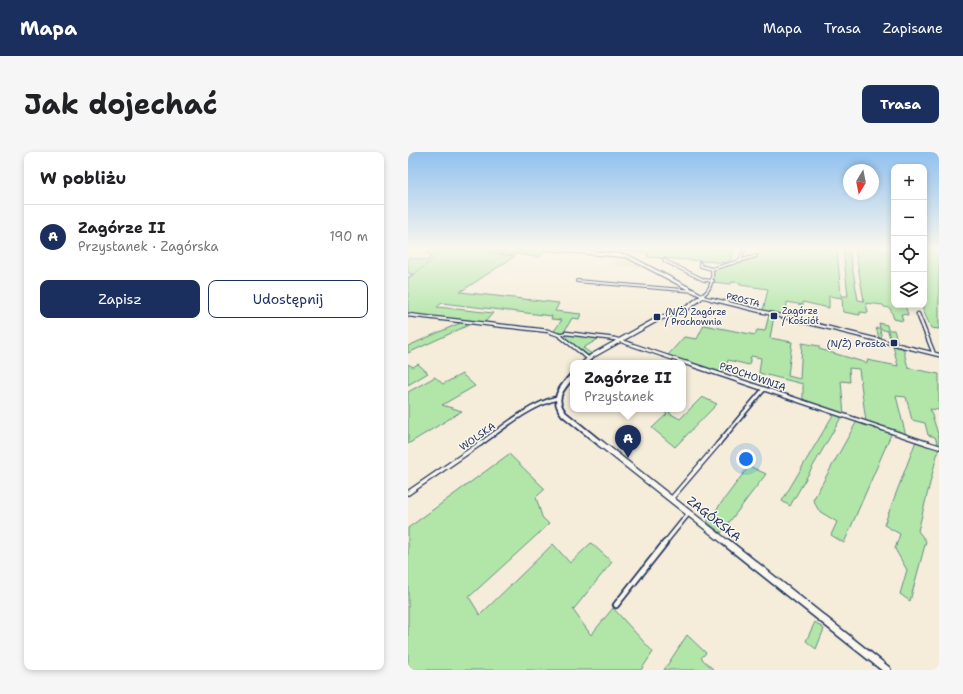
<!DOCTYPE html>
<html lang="pl">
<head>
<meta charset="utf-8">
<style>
	:root { --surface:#fff; --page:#f6f6f6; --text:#202124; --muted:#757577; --line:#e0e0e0; --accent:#1b2f5e }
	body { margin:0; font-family:"Shantell Sans",sans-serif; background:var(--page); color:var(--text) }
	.controls { position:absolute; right:12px; top:12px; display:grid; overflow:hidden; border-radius:8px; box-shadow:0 2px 6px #0003 }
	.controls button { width:36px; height:36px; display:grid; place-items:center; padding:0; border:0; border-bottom:1px solid var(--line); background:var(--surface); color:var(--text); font:20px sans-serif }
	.compass { position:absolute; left:435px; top:12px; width:36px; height:36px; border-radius:50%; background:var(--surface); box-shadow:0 2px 6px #0003; rotate:190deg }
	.you { position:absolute; left:338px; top:307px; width:14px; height:14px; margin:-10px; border:3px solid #fff; border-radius:50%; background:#1a73e8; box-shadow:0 0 0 6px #1a73e833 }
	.badge { display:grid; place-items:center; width:26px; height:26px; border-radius:50%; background:var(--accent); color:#fff; font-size:13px; font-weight:700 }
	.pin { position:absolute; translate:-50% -33px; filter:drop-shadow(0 1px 2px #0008) }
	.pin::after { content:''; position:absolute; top:21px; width:14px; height:12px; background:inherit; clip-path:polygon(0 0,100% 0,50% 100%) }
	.popup { position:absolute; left:162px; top:208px; width:116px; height:52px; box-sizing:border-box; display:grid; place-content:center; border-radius:8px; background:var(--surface); filter:drop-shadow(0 1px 3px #0005); font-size:13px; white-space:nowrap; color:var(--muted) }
	.popup b { font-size:15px; color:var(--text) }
	.popup::after { content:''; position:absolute; left:50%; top:100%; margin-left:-8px; border:8px solid transparent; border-top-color:var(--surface) }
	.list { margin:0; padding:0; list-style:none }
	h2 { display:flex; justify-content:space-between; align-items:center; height:52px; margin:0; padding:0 16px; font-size:17px }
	h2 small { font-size:13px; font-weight:400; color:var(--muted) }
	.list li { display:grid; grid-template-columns:26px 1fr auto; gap:12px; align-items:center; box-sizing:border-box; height:64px; padding:0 16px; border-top:1px solid var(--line) }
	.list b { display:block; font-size:15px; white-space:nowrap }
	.list p { margin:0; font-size:13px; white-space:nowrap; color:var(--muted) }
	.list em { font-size:13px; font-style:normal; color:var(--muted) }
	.actions { display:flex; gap:8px; padding:12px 16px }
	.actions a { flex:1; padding:9px 0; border:1px solid var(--accent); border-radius:8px; text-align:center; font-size:14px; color:var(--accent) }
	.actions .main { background:var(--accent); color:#fff }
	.icon { flex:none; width:22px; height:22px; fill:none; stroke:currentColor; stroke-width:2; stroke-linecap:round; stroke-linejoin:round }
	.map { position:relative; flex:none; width:531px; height:518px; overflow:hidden; border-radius:8px }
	header { display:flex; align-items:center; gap:24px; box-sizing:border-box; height:56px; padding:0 20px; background:var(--accent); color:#fff }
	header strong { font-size:19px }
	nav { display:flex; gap:22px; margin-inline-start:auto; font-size:14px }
	.intro { display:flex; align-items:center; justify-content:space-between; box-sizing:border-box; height:96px; padding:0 24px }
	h1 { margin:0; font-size:28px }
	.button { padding:10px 18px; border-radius:8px; background:var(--accent); color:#fff; font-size:14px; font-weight:700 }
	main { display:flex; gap:24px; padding:0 24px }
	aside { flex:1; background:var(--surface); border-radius:8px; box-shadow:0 2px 6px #0003 }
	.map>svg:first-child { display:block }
	.built { fill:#eee0c5 }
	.green { fill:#b2e6a8; stroke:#668a83 }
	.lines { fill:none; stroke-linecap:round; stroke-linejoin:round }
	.stream { stroke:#7493bb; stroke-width:1 }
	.street-far4-casing { stroke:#1b2f5e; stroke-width:4 }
	.street-far3-casing { stroke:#1b2f5e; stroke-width:5 }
	.street-far2-casing { stroke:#1b2f5e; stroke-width:6 }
	.street-far1-casing { stroke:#1b2f5e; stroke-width:6 }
	.street-casing { stroke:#1b2f5e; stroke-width:8 }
	.secondary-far4-casing { stroke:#1b2f5e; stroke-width:5 }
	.secondary-far3-casing { stroke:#1b2f5e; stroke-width:6 }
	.secondary-far2-casing { stroke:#1b2f5e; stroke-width:8 }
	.secondary-far1-casing { stroke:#1b2f5e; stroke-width:8 }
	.secondary-casing { stroke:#1b2f5e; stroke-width:10 }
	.street-far4 { stroke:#fbf7ec; stroke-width:2 }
	.street-far3 { stroke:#fbf7ec; stroke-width:2.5 }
	.street-far2 { stroke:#fbf7ec; stroke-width:3 }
	.street-far1 { stroke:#fbf7ec; stroke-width:3.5 }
	.street { stroke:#fbf7ec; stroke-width:4.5 }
	.secondary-far4 { stroke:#fbf7ec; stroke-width:3 }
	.secondary-far3 { stroke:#fbf7ec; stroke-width:3.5 }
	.secondary-far2 { stroke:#fbf7ec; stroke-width:4.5 }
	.secondary-far1 { stroke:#fbf7ec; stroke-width:5.5 }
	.secondary { stroke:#fbf7ec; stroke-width:7 }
	.poi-dot { fill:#1b2f5e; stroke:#fbf7ec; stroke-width:1.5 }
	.labels { text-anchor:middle; stroke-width:3; stroke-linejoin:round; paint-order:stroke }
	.far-street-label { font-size:9px; fill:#1b2f5e; stroke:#fbf7ec }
	.far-poi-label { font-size:9px; fill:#1b2f5e; stroke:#fbf7ec; text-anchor:start }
	.poi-label { font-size:10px; fill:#1b2f5e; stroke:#fbf7ec; text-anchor:end }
	.street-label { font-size:10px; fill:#1b2f5e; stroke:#fbf7ec }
	.near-street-label { font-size:12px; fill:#1b2f5e; stroke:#fbf7ec }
</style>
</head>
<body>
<header>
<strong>Mapa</strong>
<nav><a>Mapa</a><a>Trasa</a><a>Zapisane</a></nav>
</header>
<div class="intro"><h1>Jak dojechać</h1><a class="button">Trasa</a></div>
<main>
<aside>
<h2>W pobliżu<small></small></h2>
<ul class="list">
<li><span class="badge">A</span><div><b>Zagórze II</b><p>Przystanek · Zagórska</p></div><em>190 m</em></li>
</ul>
<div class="actions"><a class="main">Zapisz</a><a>Udostępnij</a></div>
</aside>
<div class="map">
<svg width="531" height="518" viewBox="0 0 531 518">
	<rect width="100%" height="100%" fill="#f5edda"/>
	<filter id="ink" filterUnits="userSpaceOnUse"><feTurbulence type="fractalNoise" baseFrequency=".025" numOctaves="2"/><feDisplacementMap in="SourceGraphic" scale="8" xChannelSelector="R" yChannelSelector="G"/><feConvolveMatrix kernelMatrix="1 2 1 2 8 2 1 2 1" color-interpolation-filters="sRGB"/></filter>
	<g filter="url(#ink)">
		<path class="built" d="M211,104l9,1 20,11 -35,-3z"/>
		<path class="green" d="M21,97h118l-8,8 -48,-6 -2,2 26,3 -55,36 99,11 -4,8 26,3 -2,5 -7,-1 -8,14 -5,2 -5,-3 8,-11 -11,-1 1,-3 -110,-13 -5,4 56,6 -8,9 -77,-8v-37l5,-3 -5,-1v-15l20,2 5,-5 -8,-2z
			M193,97h118l15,1 -5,13 -82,-6 2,-4 -28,-2 -3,3 -17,-1z
			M354,97h75l4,47h7l-5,-47h6l9,51 6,1 -9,-52h39v56h11l3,10 -7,-1 2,7 -9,-2 -4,-11 -6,-1 -1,-2 -17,-2 2,10 -8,-1v3l-17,-3 -1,-14 -13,-2v12l-26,-6v3l-16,-3 -1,14 -23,-5 5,-22 -28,-4 1,-2 -9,-1 -1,2 -18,-2 1,-13 35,-10 12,-6z
			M516,97h15v80l-8,-1 -9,-20h2z
			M361,163l5,1 -4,22 22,4 -4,34 12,3 2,-36 17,3v3l48,14v-3l31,6 -5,-20 10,2 5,20 31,6v36l-9,-1 9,28v10l-21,84 8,10 -16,60 -10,-7 7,-24 -12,-21 5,-15 -16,-9 32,-84 23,6 -4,-10 -7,-2 -3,-12 -13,-3 -6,-23 -10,-1 10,40 -14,-4 -48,111 -13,-8 6,-13 -18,-11 -6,-11 44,-79 9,1 -7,-53 -10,-1 1,14 -9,-1 3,34 -41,-14v-17l-44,-11 2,-15 -10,-2 -2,9 -21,-5 -4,14 -56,-19 16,-18 13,2 7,-14 51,10 2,-5 8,1z
			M54,170l11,1 -65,30v-7z
			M471,171l8,2 1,5h6l4,14 -7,-2 -3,-11 -8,-2 2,10 -3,-1 -3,-10h4z
			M157,182l35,4 -17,10 9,6 -4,1 -27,-19z
			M0,212l5,3 5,-3 10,9 -20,12z
			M54,222l13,12 -33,19 20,6 -54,33v-52l27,-15 8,7z
			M294,245l15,7 -42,43 -23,-19 15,-14 -7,-5h13l-4,4 11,6z
			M428,262l6,2 -52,90 -8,-5 51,-86z
			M101,302l36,35 -9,8 6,20 7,7 -80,73 11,18 73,-71 17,19 21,-20 21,19 -39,48 18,25 22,-27 40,44 -12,18h-233v-142z
			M341,314l17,8 -45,59 -14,-11z
			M407,470l9,7 -8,20 -10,-8z
			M279,483l19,18 -5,5 13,12h-50z"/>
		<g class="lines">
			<path class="stream" d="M0,127l38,-30"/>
			<g class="street-far4-casing">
				<path id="street-far4" d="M141,97l22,2
					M256,107l1,2 39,19 9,1
					M332,110l4,-13
					M292,111l1,3 11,3
					M169,129l117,10
					M295,143c9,-6 10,-16 9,-26l44,-13
					M295,145l12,3"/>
			</g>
			<g class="street-far3-casing">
				<path id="street-far3" d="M303,147l228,56
					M510,162l16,40
					M0,163l140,16 11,4 30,24
					M151,183l7,-2 49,6 74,25"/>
			</g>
			<g class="street-far2-casing">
				<path id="street-far2" d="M278,211l243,81
					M72,292c24,-17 48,-38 77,-46
					M310,292l46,-55"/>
			</g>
			<g class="street-far1-casing">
				<path id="street-far1" d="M518,291l13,4
					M0,341l73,-50
					M263,347l48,-56
					M256,392l25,-31"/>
			</g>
			<g class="street-casing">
				<path id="street" d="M208,453l49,-62"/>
			</g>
			<g class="secondary-far4-casing">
				<path id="secondary-far4" d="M163,97v2l56,5 76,40 -5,4"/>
			</g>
			<g class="secondary-far3-casing">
				<path id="secondary-far3" d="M176,211l8,-7 66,-37 29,-11 12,-9"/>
			</g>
			<g class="secondary-far2-casing">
				<path id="secondary-far2" d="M165,223c-11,13 -22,23 -9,39l37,30"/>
			</g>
			<g class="secondary-far1-casing">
				<path id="secondary-far1" d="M192,291l128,101"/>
			</g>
			<g class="secondary-casing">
				<path id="secondary" d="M319,391l160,127"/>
			</g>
			<use href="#street-far4" class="street-far4"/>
			<use href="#street-far3" class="street-far3"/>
			<use href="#street-far2" class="street-far2"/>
			<use href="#street-far1" class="street-far1"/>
			<use href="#street" class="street"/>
			<use href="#secondary-far4" class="secondary-far4"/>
			<use href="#secondary-far3" class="secondary-far3"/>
			<use href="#secondary-far2" class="secondary-far2"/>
			<use href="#secondary-far1" class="secondary-far1"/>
			<use href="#secondary" class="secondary"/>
		</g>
	</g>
	<linearGradient id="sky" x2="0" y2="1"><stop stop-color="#91c1ef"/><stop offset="0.57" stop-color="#faf7ee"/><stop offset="1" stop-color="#faf7ee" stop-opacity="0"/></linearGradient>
	<rect width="531" height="169" fill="url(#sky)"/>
	<g class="poi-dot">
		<rect x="362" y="160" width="8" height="8" rx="2"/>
		<rect x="245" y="161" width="8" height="8" rx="2"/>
		<rect x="482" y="187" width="8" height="8" rx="2"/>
	</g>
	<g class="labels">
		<g class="far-street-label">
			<text transform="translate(335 148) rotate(14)" y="3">PROSTA</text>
		</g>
		<g class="far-poi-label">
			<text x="374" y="162">Zagórze<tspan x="374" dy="10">/ Kościół</tspan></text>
			<text x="257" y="163">(N/Ż) Zagórze<tspan x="257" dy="10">/ Prochownia</tspan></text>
		</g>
		<g class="poi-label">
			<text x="478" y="195">(N/Ż) Prosta</text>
		</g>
		<g class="street-label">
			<text transform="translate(345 224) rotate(19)" y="4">PROCHOWNIA</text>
			<text transform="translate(69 284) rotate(-35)" y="4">WOLSKA</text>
		</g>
		<g class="near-street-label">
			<text transform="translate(306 367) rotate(38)" y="4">ZAGÓRSKA</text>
		</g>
	</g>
</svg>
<div class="controls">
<button>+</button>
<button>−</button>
<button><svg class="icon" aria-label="locate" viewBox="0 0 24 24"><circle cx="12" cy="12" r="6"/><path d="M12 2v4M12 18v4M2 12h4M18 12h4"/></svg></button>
<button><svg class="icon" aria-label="layers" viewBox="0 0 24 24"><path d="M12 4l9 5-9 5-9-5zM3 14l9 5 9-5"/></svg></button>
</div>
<svg class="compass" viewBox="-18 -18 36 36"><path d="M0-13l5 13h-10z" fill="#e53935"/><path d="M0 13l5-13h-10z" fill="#757577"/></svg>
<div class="you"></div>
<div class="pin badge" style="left:220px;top:306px">A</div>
<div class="popup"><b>Zagórze II</b>Przystanek</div>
</div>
</main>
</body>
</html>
